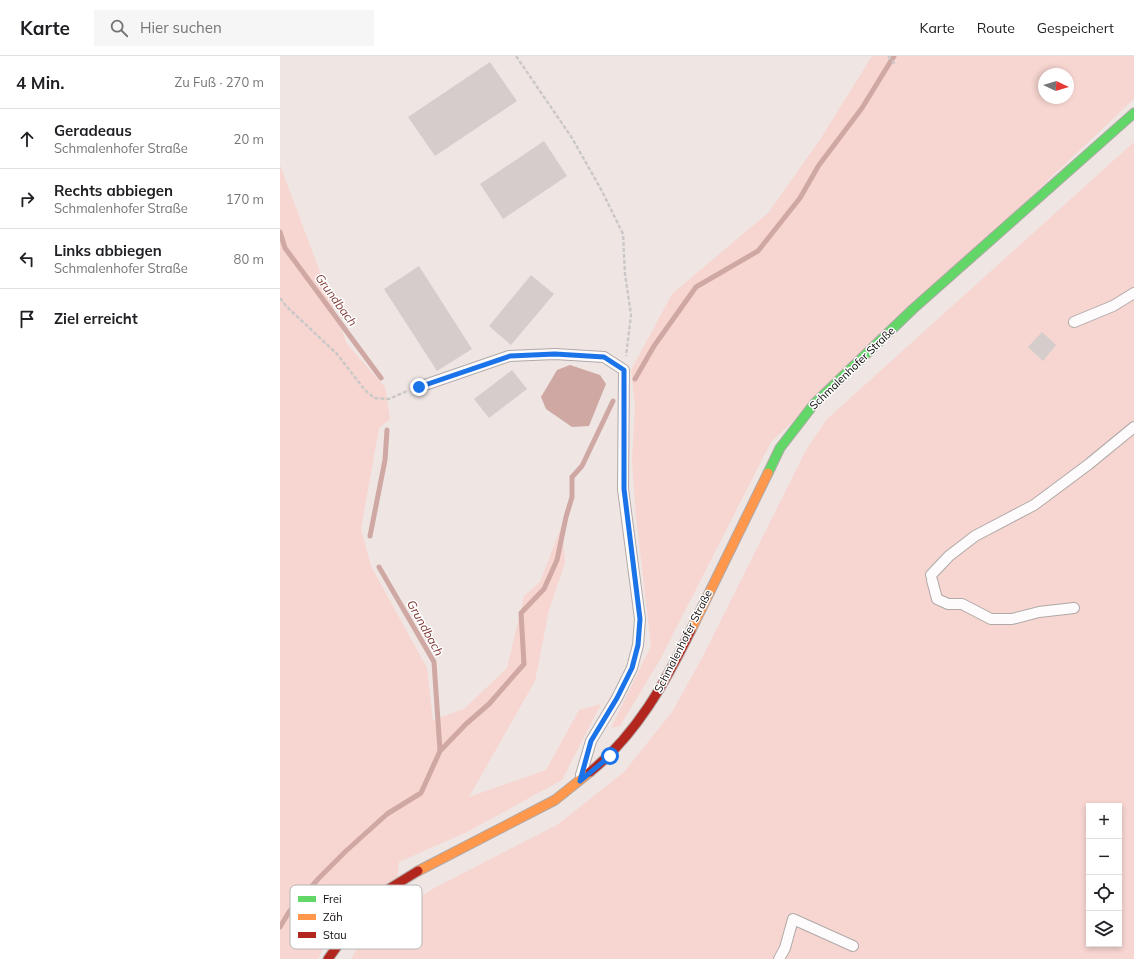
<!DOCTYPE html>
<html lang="de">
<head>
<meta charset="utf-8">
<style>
	:root { --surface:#fff; --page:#f6f6f6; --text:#202124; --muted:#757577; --line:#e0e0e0 }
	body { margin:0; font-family:Mulish,sans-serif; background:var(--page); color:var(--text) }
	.controls { position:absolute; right:12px; bottom:12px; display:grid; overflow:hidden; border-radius:0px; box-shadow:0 2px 6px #0003 }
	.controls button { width:36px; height:36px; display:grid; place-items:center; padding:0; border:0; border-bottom:1px solid var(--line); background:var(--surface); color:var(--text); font:20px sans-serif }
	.compass { position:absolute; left:758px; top:12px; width:36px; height:36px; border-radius:50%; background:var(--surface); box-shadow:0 2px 6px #0003; rotate:94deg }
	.stop { position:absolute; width:12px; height:12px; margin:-9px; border:3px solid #1a73e8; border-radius:50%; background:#fff }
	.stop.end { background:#1a73e8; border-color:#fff; box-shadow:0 1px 4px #0008 }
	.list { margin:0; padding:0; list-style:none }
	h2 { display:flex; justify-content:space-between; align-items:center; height:52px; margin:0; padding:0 16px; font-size:17px }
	h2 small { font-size:13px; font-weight:400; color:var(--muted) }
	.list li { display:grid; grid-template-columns:26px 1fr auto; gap:12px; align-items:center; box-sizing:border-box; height:60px; padding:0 16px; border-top:1px solid var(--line) }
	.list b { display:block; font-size:15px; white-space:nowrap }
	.list p { margin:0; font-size:13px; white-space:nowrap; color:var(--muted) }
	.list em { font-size:13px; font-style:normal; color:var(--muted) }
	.icon { flex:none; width:22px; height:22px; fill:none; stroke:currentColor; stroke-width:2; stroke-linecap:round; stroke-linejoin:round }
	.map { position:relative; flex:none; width:854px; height:903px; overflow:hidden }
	header { display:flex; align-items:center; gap:24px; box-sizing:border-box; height:56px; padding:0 20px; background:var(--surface); border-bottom:1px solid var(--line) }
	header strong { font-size:19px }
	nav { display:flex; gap:22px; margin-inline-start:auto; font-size:14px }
	.search { width:280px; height:36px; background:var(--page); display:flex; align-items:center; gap:10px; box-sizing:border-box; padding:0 14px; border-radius:0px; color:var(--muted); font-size:15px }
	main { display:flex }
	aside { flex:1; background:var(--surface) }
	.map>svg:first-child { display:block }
	.green { fill:#f7d5d0; fill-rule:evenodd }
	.water { fill:#cfa8a3 }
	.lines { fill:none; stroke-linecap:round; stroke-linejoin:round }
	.stream { stroke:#cfa8a3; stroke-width:5 }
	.building { fill:#d4cdcc }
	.lane-casing { stroke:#b0a9a8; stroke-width:12 }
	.fast-casing { stroke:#b0a9a8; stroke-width:11 }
	.slow-casing { stroke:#b0a9a8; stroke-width:11 }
	.jam-casing { stroke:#b0a9a8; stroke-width:11 }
	.path { stroke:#cbc8c8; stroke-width:2.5; stroke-dasharray:4 2; stroke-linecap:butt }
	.lane { stroke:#fdfbfb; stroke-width:10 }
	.fast { stroke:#63d668; stroke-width:9 }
	.slow { stroke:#ff974d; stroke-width:9 }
	.jam { stroke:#b3261e; stroke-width:9 }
	.route { stroke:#1a73e8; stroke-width:5 }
	.labels { text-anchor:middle; stroke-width:3; stroke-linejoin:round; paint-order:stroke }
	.street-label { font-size:11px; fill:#110c0b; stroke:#fff }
	.water-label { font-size:12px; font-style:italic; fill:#7e3b35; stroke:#fff }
	.key { fill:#fff; stroke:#b8b6b6; stroke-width:1 }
	.key-label { font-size:11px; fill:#110c0b }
</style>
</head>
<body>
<header>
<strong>Karte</strong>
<div class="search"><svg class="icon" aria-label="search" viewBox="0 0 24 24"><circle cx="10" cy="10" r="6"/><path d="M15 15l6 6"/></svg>Hier suchen</div>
<nav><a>Karte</a><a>Route</a><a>Gespeichert</a></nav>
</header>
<main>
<aside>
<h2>4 Min.<small>Zu Fuß · 270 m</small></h2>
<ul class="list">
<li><svg class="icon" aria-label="ahead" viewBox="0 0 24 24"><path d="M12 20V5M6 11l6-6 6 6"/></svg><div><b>Geradeaus</b><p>Schmalenhofer Straße</p></div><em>20 m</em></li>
<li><svg class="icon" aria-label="right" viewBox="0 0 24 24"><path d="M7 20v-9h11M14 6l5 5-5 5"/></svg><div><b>Rechts abbiegen</b><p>Schmalenhofer Straße</p></div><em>170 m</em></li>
<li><svg class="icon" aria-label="left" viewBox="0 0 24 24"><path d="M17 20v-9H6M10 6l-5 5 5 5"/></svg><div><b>Links abbiegen</b><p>Schmalenhofer Straße</p></div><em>80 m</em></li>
<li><svg class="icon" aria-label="arrive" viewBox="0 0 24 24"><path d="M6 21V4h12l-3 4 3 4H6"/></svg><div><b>Ziel erreicht</b></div></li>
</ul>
</aside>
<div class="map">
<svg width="854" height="903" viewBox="0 0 854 903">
	<rect width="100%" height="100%" fill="#efe6e4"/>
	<path class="green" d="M592,0h262v43l-363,343 -110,216 -41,68 -9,2 40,-82 -15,-130 -4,-56 3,-54 -4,-36 41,-76 97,-82 52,-74zM764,18h24v24h-24z
		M854,86v817h-783l13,-24v-43c-20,19 -34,42 -46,67h-38v-794l67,179 38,43 5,32 -11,9 -18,101 10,37 56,102 6,52 31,-11 43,-41 17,-72 16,-14 22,-57 3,38 -16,47 -14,71 -66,116 77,-27 33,-60 22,-6 -39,76 -95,52 -68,30 -4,51 41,-26 121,-62 67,-53 48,-60 30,-54 104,-208 21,-31zM809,750h30v138h-30z"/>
	<path class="water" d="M290,309l30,10 6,9 -17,42 -17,1 -26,-18 -5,-12 16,-27z"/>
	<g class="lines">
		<path class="stream" d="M0,176l5,16 96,130
			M355,323l19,-33 42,-59 62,-36 42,-53 19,-33 43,-57 32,-52
			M90,480l15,-76 2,-30
			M99,511l55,95 6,89
			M0,871l9,-15 30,-34 27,-27 41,-37 34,-21 19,-42 26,-27 23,-20 35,-40 -3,-51 23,-24 13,-29 9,-43 6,-20v-20l10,-11 31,-65"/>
	</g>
	<path class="building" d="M210,6l27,39 -82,55 -27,-39z
		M264,85l23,35 -64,43 -23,-35z
		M139,210l53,83 -35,22 -53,-82z
		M251,219l23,19 -43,51 -22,-19z
		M762,276l14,13 -13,16 -15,-14z
		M232,314l15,19 -38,29 -15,-19z"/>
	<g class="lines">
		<g class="lane-casing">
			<path id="lane" d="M794,266l39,-16 21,-13
				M139,331l90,-31 46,-2 49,3 20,13 -1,119 17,130 -2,26 -6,23 -15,30 -26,43 -10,34
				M651,519l18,-19 26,-20 59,-31 55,-41 45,-37
				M652,524l5,19 11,5h14l29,15h21l27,-7 35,-4
				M499,903l6,-11 8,-29 60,27"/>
		</g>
		<g class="fast-casing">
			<path id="fast" d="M488,417l12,-25 34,-44 99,-95 221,-196"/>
		</g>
		<g class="slow-casing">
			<path id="slow" d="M411,574l77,-157
				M138,815l137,-71 35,-28"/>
		</g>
		<g class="jam-casing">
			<path id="jam" d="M310,716c46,-37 75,-89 101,-142
				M48,903l33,-46 26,-23 31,-19"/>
		</g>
		<path class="path" d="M236,0l56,82 30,53 21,43 2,40 6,41 -5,41
			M608,0l7,8
			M0,242l6,8 51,48 27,35 10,9 15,1 18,-8"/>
		<use href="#lane" class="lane"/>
		<use href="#fast" class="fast"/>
		<use href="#slow" class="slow"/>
		<use href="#jam" class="jam"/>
	</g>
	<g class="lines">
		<path class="route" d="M139,331l91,-31 45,-2 49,3 20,13v119l16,130 -2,26 -6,23 -15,30 -26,43 -11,40 30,-25"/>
	</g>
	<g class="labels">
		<g class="street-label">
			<text transform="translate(572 312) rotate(-44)" y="4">Schmalenhofer Straße</text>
			<text transform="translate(403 585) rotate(-63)" y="4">Schmalenhofer Straße</text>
		</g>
		<g class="water-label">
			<text transform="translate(56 244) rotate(54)" y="4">Grundbach</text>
			<text transform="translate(145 572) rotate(61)" y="4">Grundbach</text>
		</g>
	</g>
	<rect x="10" y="829" width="132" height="64" rx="6" class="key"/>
	<rect x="18" y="840" width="18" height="6" fill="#63d668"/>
	<rect x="18" y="858" width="18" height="6" fill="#ff974d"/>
	<rect x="18" y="876" width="18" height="6" fill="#b3261e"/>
	<g class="key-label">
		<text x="43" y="847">Frei</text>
		<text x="43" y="865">Zäh</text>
		<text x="43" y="883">Stau</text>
	</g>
</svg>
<div class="controls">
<button>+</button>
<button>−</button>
<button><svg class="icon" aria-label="locate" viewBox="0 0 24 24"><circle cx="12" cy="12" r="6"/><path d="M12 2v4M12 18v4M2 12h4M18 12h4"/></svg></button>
<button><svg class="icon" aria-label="layers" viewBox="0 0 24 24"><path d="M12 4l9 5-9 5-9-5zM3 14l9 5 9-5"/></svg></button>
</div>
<svg class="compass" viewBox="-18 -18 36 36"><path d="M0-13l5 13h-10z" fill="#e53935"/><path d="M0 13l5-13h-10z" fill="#757577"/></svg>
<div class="stop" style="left:330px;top:700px"></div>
<div class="stop end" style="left:139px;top:331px"></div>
</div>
</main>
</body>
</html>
